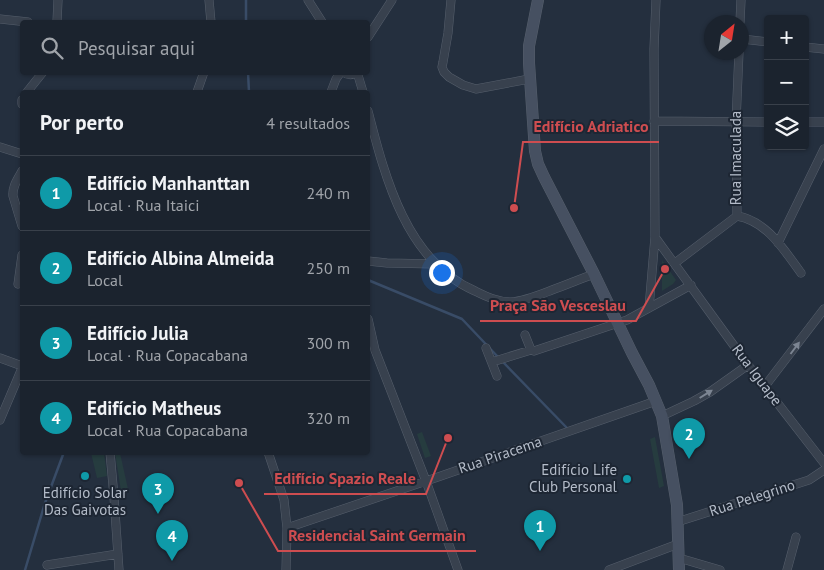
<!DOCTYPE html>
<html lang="pt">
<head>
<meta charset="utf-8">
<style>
	:root { --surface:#1b232e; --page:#282f3a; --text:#f1f3f6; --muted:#a0a4aa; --line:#39404a; --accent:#ea580c }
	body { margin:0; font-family:"PT Sans",sans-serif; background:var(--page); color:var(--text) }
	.controls { position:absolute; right:15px; top:15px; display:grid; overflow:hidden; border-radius:5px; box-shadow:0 1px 4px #0004 }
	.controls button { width:45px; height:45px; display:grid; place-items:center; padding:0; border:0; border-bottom:1px solid var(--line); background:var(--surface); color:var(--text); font:25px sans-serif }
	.compass { position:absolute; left:704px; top:15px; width:45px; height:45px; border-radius:50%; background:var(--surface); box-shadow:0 1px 4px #0004; rotate:30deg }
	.you { position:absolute; left:441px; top:272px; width:18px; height:18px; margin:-12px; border:4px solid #fff; border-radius:50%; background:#1a73e8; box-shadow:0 0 0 8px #1a73e833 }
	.badge { display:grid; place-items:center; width:32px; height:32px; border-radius:50%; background:var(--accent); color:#fff; font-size:16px; font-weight:700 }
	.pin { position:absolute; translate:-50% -41px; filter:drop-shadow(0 1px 2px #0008) }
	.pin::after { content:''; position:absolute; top:26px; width:18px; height:15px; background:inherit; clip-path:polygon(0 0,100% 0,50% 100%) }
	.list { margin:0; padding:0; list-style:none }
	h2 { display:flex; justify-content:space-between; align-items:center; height:65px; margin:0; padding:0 20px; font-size:21px }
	h2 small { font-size:16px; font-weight:400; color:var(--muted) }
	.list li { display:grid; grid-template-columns:32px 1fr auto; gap:15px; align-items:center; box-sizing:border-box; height:75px; padding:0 20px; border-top:1px solid var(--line) }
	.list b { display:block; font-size:19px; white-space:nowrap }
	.list p { margin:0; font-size:16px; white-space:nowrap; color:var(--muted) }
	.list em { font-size:16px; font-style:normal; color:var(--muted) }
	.icon { flex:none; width:28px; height:28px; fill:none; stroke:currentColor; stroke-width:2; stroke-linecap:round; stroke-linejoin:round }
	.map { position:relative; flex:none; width:824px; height:570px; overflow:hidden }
	.search { position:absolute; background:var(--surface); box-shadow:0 1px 4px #0004; left:20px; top:20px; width:350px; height:55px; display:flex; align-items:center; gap:12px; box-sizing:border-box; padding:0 18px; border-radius:5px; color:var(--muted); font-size:19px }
	.panel { position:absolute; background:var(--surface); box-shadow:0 1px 4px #0004; left:20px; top:90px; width:350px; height:365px; border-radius:5px }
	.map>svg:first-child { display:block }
	.green { fill:#263c3f }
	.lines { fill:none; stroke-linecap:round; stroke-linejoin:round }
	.stream { stroke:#394c67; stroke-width:2.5 }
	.street-casing { stroke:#565f6c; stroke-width:9 }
	.secondary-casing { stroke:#565f6c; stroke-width:12 }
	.street { stroke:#38414e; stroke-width:8 }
	.secondary { stroke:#465061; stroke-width:11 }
	.oneway { fill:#7c8592 }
	.culture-dot { fill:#0f9aa8; stroke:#1d2633; stroke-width:2 }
	.labels { text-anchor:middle; stroke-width:4; stroke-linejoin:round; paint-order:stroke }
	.street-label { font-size:15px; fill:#b4bcc9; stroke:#1d2633 }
	.poi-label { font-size:15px; fill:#b4bcc9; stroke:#1d2633; text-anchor:end }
	.leader { fill:none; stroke:#ce4d50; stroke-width:2 }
	.callout-dot { fill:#ce4d50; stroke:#1d2633; stroke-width:2 }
	.callout-label { font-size:16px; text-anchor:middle; font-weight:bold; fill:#ce4d50; stroke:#1d2633; stroke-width:4; stroke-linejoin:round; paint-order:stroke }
</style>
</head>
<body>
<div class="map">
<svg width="824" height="570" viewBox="0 0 824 570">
	<rect width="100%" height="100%" fill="#242f3e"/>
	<path class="green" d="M662,260l14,20 -3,4 -11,7z
		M422,432l9,24 -6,2 -8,-24z
		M655,437l9,49 -5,2 -9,-49z
		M91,453h13l3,23 -10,2z
		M115,453h5l8,36 -7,2z"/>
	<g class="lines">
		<path class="stream" d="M246,0v22
			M248,72l1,20
			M368,280l94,39 36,38
			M502,361l66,68
			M25,570l20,-67 19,-51"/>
		<g class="street-casing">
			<path id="street" d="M209,0l2,22
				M308,0l14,22
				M451,0l-3,33 -5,29 -1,5 2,5 5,5 14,8 13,4 53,-10
				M0,19l28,3
				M57,22l1,-22
				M740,22l1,-22
				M368,37l24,-37
				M742,39l26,3
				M805,47l19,2
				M343,72c4,3 9,4 13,0
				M357,72l6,20
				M27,92l16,-20
				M197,92l7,-20
				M331,92l5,-13 5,-7
				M22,100v4
				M368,111c17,66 38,150 107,180 12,6 23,11 36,11 14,-1 28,-7 41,-12 14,-5 28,-11 42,-16
				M654,121l114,1
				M805,122h19
				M0,147l22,7
				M22,171c-4,8 -10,15 -9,25l9,30
				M737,216c30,5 47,34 64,57
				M655,237l93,128 76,98
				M778,243l46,-94
				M368,261l19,2 49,1
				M675,263l62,-47 -1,-94 3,-70
				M18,284l4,-29
				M649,308l6,-71 -1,-188 2,-49
				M368,319l7,31 51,131 32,89
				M525,335l6,15
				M486,348l11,28
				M0,358l22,8
				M492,362l39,-12 3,1 93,-31 64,-35
				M765,386l59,-77
				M662,416l32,-15 16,-9 38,-27
				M0,420l22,-52
				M110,452l4,45 5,73
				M268,452l16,48 3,28 -1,42
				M677,522l132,-42 15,-10
				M287,528l151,-51 218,-76
				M679,558l41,12
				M47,565l71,-11
				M609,570l69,-26
				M787,570l9,-33"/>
		</g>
		<g class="secondary-casing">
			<path id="secondary" d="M538,0l-9,46v17l6,88 3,13 6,13 50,97 38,79 17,32 13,31 15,89 2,65"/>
		</g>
		<use href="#street" class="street"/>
		<use href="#secondary" class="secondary"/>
	</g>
	<defs><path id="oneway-solid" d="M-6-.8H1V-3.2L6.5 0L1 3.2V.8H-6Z" transform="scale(1.25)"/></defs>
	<g class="oneway">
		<use href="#oneway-solid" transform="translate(795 348) rotate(-53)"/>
		<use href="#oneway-solid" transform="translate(706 394) rotate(-32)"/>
	</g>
	<g class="culture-dot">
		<circle cx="85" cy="476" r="5"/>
		<circle cx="627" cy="479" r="5"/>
	</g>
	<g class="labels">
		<g class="street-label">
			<text transform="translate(736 158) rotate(-90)" y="5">Rua Imaculada</text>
			<text transform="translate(757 375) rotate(53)" y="5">Rua Iguape</text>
			<text transform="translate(500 455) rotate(-19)" y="5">Rua Piracema</text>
			<text transform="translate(752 498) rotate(-18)" y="5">Rua Pelegrino</text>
		</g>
		<g class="poi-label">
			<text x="617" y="475">Edifício Life<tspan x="617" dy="17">Club Personal</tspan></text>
			<text x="85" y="498" text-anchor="middle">Edifício Solar<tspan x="85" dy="17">Das Gaivotas</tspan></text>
		</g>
	</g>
	<path class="leader" d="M514 208L523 142H659M665 269L636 321H480M448 438L426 494H264M239 483L278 551H476"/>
	<g class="callout-dot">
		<circle cx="514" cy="208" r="5"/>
		<circle cx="665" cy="269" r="5"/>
		<circle cx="448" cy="438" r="5"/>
		<circle cx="239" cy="483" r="5"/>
	</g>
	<g class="callout-label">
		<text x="591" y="132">Edifício Adriatico</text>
		<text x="558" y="311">Praça São Vesceslau</text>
		<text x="345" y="484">Edifício Spazio Reale</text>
		<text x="377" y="541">Residencial Saint Germain</text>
	</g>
</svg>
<div class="controls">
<button>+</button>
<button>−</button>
<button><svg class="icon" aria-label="layers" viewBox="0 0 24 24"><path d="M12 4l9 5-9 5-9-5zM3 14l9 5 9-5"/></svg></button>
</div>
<svg class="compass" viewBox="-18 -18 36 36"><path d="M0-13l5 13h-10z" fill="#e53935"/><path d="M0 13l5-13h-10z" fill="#a0a4aa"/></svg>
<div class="you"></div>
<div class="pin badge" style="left:540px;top:551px;background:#0f9aa8">1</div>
<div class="pin badge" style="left:689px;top:459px;background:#0f9aa8">2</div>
<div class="pin badge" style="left:158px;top:514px;background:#0f9aa8">3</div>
<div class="pin badge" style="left:172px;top:561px;background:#0f9aa8">4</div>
<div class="search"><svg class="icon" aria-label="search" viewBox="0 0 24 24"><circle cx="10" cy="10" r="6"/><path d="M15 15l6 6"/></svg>Pesquisar aqui</div>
<section class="panel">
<h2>Por perto<small>4 resultados</small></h2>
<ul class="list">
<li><span class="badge" style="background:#0f9aa8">1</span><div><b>Edifício Manhanttan</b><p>Local · Rua Itaici</p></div><em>240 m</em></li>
<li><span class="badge" style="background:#0f9aa8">2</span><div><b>Edifício Albina Almeida</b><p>Local</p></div><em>250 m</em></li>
<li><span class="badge" style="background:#0f9aa8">3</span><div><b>Edifício Julia</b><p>Local · Rua Copacabana</p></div><em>300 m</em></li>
<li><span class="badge" style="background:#0f9aa8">4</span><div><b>Edifício Matheus</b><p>Local · Rua Copacabana</p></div><em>320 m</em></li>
</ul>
</section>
</div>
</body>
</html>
